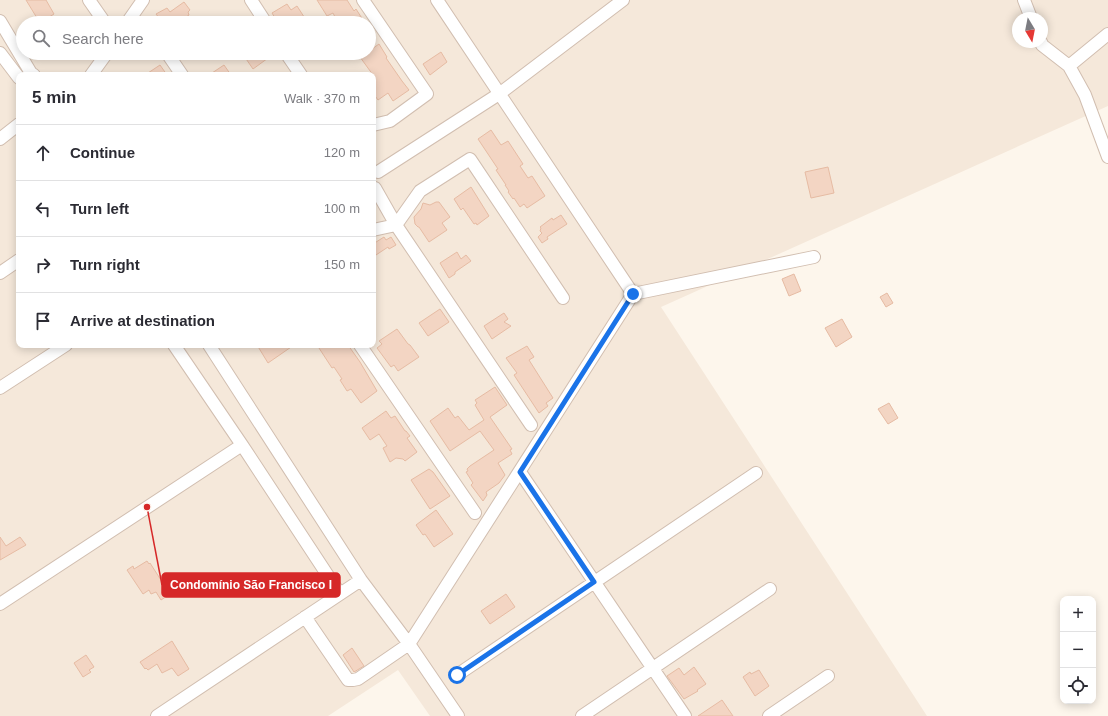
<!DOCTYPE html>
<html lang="en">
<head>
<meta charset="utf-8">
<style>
	:root { --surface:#fff; --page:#f2f2f3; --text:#2b2b33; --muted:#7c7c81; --line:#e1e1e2 }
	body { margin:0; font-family:Arial,sans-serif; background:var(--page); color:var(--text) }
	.controls { position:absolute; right:12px; bottom:12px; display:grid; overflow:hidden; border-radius:8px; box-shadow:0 2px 10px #0003 }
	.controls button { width:36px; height:36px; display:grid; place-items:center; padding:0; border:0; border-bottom:1px solid var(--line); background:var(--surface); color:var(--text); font:20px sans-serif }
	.compass { position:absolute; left:1012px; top:12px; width:36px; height:36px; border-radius:50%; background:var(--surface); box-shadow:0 2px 10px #0003; rotate:170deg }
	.stop { position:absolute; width:12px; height:12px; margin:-9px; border:3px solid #1a73e8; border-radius:50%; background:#fff }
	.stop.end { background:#1a73e8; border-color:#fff; box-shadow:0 1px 4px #0008 }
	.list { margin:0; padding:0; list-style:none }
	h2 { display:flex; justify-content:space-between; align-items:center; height:52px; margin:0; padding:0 16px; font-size:17px }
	h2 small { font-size:13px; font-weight:400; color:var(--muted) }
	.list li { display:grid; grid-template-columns:26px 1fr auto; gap:12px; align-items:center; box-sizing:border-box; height:56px; padding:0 16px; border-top:1px solid var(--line) }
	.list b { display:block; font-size:15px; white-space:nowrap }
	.list em { font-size:13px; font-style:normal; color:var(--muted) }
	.icon { flex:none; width:22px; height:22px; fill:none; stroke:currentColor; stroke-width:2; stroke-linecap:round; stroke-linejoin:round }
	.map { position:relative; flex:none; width:1108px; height:716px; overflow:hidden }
	.search { position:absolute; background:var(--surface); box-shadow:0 2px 10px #0003; left:16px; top:16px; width:360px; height:44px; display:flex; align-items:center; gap:10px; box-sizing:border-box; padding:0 14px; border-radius:22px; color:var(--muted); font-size:15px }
	.panel { position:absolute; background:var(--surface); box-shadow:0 2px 10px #0003; left:16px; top:72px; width:360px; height:276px; border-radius:8px }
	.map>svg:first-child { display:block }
	.residential { fill:#f5e8da; fill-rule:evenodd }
	.building { fill:#f3d5c3; stroke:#e6bba3 }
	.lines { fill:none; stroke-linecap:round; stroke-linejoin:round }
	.minor-casing { stroke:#d1beb0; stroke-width:14 }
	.minor { stroke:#fff; stroke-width:12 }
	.route { stroke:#1a73e8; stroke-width:5 }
	.leader { fill:none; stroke:#d62828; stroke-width:1.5 }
	.callout-dot { fill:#d62828; stroke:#fffaf3; stroke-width:1.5 }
	.callout { fill:#d62828; stroke:#d62828; stroke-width:1.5 }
	.callout-label { font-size:12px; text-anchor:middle; font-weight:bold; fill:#fff }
</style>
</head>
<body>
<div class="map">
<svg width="1108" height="716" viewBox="0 0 1108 716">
	<rect width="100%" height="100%" fill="#fdf6ec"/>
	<path class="residential" d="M0,0h1108v106l-447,201 266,409h-497l-32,-46 -70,46h-328zM1018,18h24v24h-24zM23,23h346v30h-346zM19,75h354v270h-354z"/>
	<path class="building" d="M26,0h20l8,14 -14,9z
		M317,0h30l7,11 2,-2 9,14h-23l-4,-6 -2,2 -3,-6 -6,3z
		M184,2l6,8 -2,2 1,3 -3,2 4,6h-27l-7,-9 11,-6 3,4z
		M287,4l4,6 6,-4 11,17h-30l-6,-10z
		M379,44l8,13 -1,1 16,23 7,9 -16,11 -5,-8 -10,7 -5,-7v-18l-13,-18 6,-4h3v-2z
		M441,52l6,10 -17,13 -7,-11z
		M242,53h33l-22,16z
		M160,65l7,10h-22z
		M224,65l7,10h-22z
		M491,130l10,15 7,-4 15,23 -3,2 8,12 4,-2 13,20 -18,12 -3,-4 -4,3 -6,-9 -1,1 -5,-7 1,-1 -4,-6h1l-10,-15 2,-1 -20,-30z
		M828,167l6,26 -23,5 -6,-26z
		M471,187l18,29 -12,9 -1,-2 -2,1 -11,-16 -2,2 -7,-11z
		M436,202h3l11,15 -8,6 5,7 -18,12 -10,-15h-1l-3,-3 -1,-7 7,-8 2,-6 7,2z
		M561,215l6,9 -20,13 1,2 -6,4 -4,-6 4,-4 -2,-2 1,-3 -1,-1 12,-9 1,2z
		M384,237l2,3 5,-3 5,8 -7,4 -1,-2 -15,10v-13z
		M457,252l4,7 5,-4 5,6 -16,11v2l-6,4 -9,-15z
		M794,274l7,17 -12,5 -7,-17z
		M887,293l6,10 -7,4 -6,-10z
		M440,309l9,13 -21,14 -9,-13z
		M504,313l4,6 -4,3 7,4 -19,13 -8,-13z
		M842,319l10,18 -16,10 -11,-19z
		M397,329l11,15 2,1 9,12 -21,14 -4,-6 -3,2 -14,-19 5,-4 -3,-3z
		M257,345h37l-26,18z
		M317,345h31l12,17 17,29 -16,12 -10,-14 -4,2 -7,-11 2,-1 -8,-12 -2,1z
		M527,346l7,11 -5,3 24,38 -7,5 2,3 -9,7 -25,-38 3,-2 -11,-15z
		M495,387l12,18 -17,12 22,32 -2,1 2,4 -14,9 7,12 -6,8 -13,9 1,3 -4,6 -12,-16 2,-2 -7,-11 2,-1 -1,-2 3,-3 24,-16 -14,-19 -30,20 -20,-30 18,-13 7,10 3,-2 11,14 15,-10 -9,-15 2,-2 -2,-3z
		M889,403l9,15 -10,6 -10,-15z
		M386,411l5,7 4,-2 10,15h1l4,5 -3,2 10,14 -12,9 -2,-2 -7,-1 -6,4 -7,-14 4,-2 -8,-12 -9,6 -8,-12z
		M429,469l4,3 17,24 -20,13 -19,-29z
		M436,510l17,24 -19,13 -9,-13 -2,1 -7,-10z
		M0,537l6,9 14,-9 6,8 -26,15z
		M147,561l2,3 1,-1 16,25 6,-4 4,6 -15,10 -5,-8 -5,2 -2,-4 -6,4 -16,-24 6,-4 1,3z
		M506,594l9,13 -25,17 -9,-13z
		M172,641l17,28 -11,7 -6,-8 -10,5 -5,-9 -9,6 -2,-2 -1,1 -5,-7z
		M352,648l12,18 -10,6 -11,-17z
		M86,655l8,12 -5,3 2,2 -8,5 -9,-14z
		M694,667l12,17 -9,6 1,1 -14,8 -17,-23 12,-8 5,7z
		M759,670l10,16 -14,10 -12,-19 7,-5 1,2z
		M722,700l11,16h-35z"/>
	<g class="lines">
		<g class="minor-casing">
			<path id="minor" d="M89,0l16,23
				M251,0l15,23
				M363,0l64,94 -37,27 -17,4
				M437,0l196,294
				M1024,0l7,18
				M0,21l31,52 3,2
				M127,23l16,-23
				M1041,42l1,3 27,21 16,29 23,62
				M0,53l19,25
				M167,53l15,22
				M286,53l15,22
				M1069,66l39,-32
				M91,75l16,-22
				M0,139l19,-15
				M378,172l121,-78 124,-94
				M375,188l21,37 135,200
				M373,230l23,-5 24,-34 50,-32 93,139
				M0,273l19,-13
				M174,345l68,100 98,149
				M209,345l152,235 48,64 49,72
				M360,345l115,168
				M0,388l66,-43
				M520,472l165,244
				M0,604l242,-159
				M305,617l43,63h5l5,-1 51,-35 224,-350 181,-37
				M457,675l299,-202
				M157,716l204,-136
				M582,716l188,-127
				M769,716l59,-40"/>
		</g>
		<use href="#minor" class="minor"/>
	</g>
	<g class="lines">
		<path class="route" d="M457,675l137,-93 -74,-110 113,-178"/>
	</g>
	<path class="leader" d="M147 507L162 585"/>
	<circle class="callout-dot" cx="147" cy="507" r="4"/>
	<rect class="callout" x="162" y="573" width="178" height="24" rx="4"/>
	<g class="callout-label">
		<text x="251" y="589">Condomínio São Francisco I</text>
	</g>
</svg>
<div class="controls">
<button>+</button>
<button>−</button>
<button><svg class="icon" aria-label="locate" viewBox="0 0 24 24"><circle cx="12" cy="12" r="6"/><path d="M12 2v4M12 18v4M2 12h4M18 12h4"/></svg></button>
</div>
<svg class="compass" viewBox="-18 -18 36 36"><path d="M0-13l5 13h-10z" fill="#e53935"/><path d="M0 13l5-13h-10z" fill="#7c7c81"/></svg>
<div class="stop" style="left:457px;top:675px"></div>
<div class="stop end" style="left:633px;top:294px"></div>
<div class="search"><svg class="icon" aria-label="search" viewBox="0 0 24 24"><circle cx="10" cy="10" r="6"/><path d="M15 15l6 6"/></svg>Search here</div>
<section class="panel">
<h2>5 min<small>Walk · 370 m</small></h2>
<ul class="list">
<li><svg class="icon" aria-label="ahead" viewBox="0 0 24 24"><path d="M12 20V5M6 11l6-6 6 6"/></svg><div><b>Continue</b></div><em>120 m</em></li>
<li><svg class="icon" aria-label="left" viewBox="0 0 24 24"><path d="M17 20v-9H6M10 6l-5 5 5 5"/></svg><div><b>Turn left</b></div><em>100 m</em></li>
<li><svg class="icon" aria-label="right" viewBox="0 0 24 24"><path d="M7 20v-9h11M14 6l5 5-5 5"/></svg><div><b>Turn right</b></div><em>150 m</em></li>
<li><svg class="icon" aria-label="arrive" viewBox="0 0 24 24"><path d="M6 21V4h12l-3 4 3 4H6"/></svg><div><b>Arrive at destination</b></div></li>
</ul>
</section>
</div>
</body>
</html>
